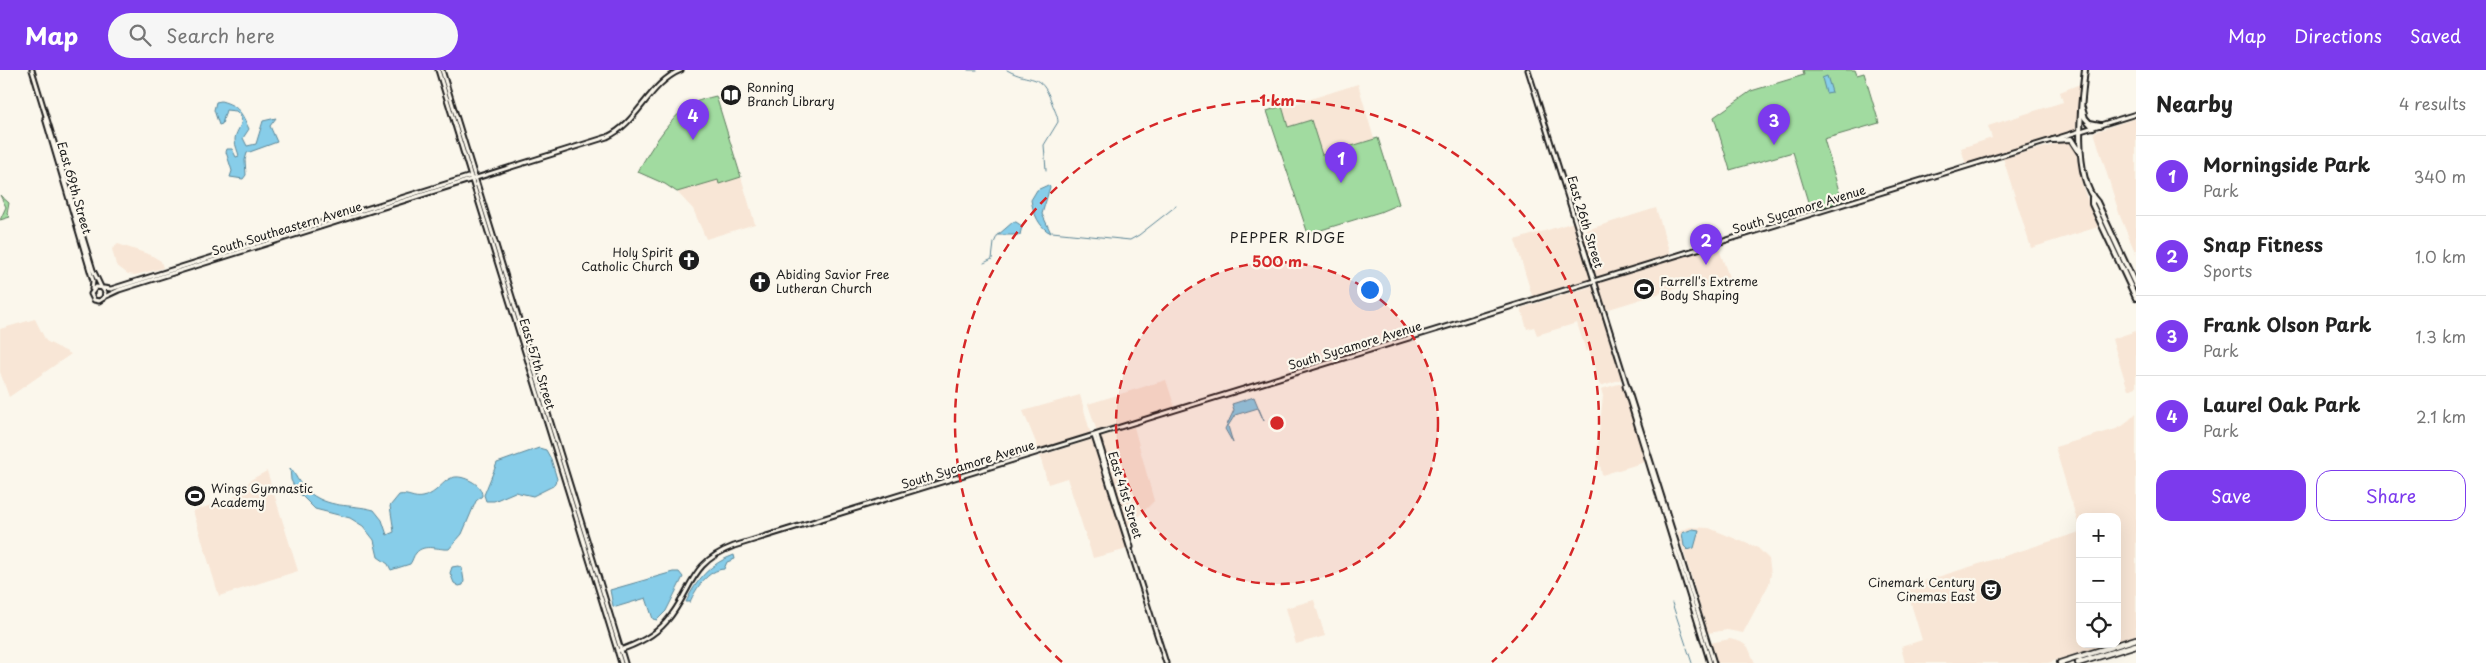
<!DOCTYPE html>
<html lang="en">
<head>
<meta charset="utf-8">
<style>
	:root { --surface:#fff; --page:#f6f6f6; --text:#222; --muted:#767676; --line:#e0e0e0; --accent:#7c3aed }
	body { margin:0; font-family:"Playpen Sans",sans-serif; background:var(--page); color:var(--text) }
	.controls { position:absolute; right:15px; bottom:15px; display:grid; overflow:hidden; border-radius:10px; box-shadow:0 5px 20px #0002 }
	.controls button { width:45px; height:45px; display:grid; place-items:center; padding:0; border:0; border-bottom:1px solid var(--line); background:var(--surface); color:var(--text); font:25px sans-serif }
	.you { position:absolute; left:1369px; top:219px; width:18px; height:18px; margin:-12px; border:4px solid #fff; border-radius:50%; background:#1a73e8; box-shadow:0 0 0 8px #1a73e833 }
	.badge { display:grid; place-items:center; width:32px; height:32px; border-radius:50%; background:var(--accent); color:#fff; font-size:16px; font-weight:700 }
	.pin { position:absolute; translate:-50% -41px; filter:drop-shadow(0 1px 2px #0008) }
	.pin::after { content:''; position:absolute; top:26px; width:18px; height:15px; background:inherit; clip-path:polygon(0 0,100% 0,50% 100%) }
	.list { margin:0; padding:0; list-style:none }
	h2 { display:flex; justify-content:space-between; align-items:center; height:65px; margin:0; padding:0 20px; font-size:21px }
	h2 small { font-size:16px; font-weight:400; color:var(--muted) }
	.list li { display:grid; grid-template-columns:32px 1fr auto; gap:15px; align-items:center; box-sizing:border-box; height:80px; padding:0 20px; border-top:1px solid var(--line) }
	.list b { display:block; font-size:19px; white-space:nowrap }
	.list p { margin:0; font-size:16px; white-space:nowrap; color:var(--muted) }
	.list em { font-size:16px; font-style:normal; color:var(--muted) }
	.actions { display:flex; gap:10px; padding:15px 20px }
	.actions a { flex:1; padding:11px 0; border:1px solid var(--accent); border-radius:15px; text-align:center; font-size:18px; color:var(--accent) }
	.actions .main { background:var(--accent); color:#fff }
	.icon { flex:none; width:28px; height:28px; fill:none; stroke:currentColor; stroke-width:2; stroke-linecap:round; stroke-linejoin:round }
	.map { position:relative; flex:none; width:2136px; height:593px; overflow:hidden }
	header { display:flex; align-items:center; gap:30px; box-sizing:border-box; height:70px; padding:0 25px; background:var(--accent); color:#fff }
	header strong { font-size:24px }
	nav { display:flex; gap:28px; margin-inline-start:auto; font-size:18px }
	.search { width:350px; height:45px; background:var(--page); display:flex; align-items:center; gap:12px; box-sizing:border-box; padding:0 18px; border-radius:28px; color:var(--muted); font-size:19px }
	main { display:flex }
	aside { flex:1; background:var(--surface) }
	.map>svg:first-child { display:block }
	.built { fill:#f8e6d6 }
	.green { fill:#a1dba0; stroke:#5e7c5e }
	.water { fill:#87cde9; stroke:#5c8697 }
	.lines { fill:none; stroke-linecap:round; stroke-linejoin:round }
	.stream { stroke:#5c8697; stroke-width:1 }
	.secondary-casing { stroke:#1c1c1c; stroke-width:7 }
	.primary-casing { stroke:#1c1c1c; stroke-width:8 }
	.trunk-casing { stroke:#1c1c1c; stroke-width:8 }
	.secondary { stroke:#fbf7ec; stroke-width:3 }
	.primary { stroke:#fbf7ec; stroke-width:4 }
	.trunk { stroke:#fbf7ec; stroke-width:4.5 }
	.ring { fill:none; stroke:#d62828; stroke-width:2.5; stroke-dasharray:9 6 }
	.labels { text-anchor:middle; stroke-width:4.5; stroke-linejoin:round; paint-order:stroke }
	.poi-label { font-size:12px; fill:#1c1c1c; stroke:#fbf7ec; text-anchor:start }
	.street-label { font-size:12px; fill:#1c1c1c; stroke:#fbf7ec }
	.neighbourhood-label { font-size:14px; letter-spacing:1px; fill:#1c1c1c; stroke:#fbf7ec }
	.centre { fill:#d62828; stroke:#fbf7ec; stroke-width:2.5 }
	.ring-label { font-size:15px; text-anchor:middle; font-weight:bold; fill:#d62828; stroke:#fbf7ec; stroke-width:4.5; stroke-linejoin:round; paint-order:stroke }
</style>
</head>
<body>
<header>
<strong>Map</strong>
<div class="search"><svg class="icon" aria-label="search" viewBox="0 0 24 24"><circle cx="10" cy="10" r="6"/><path d="M15 15l6 6"/></svg>Search here</div>
<nav><a>Map</a><a>Directions</a><a>Saved</a></nav>
</header>
<main>
<div class="map">
<svg width="2136" height="593" viewBox="0 0 2136 593">
	<rect width="100%" height="100%" fill="#fbf7ec"/>
	<filter id="ink" filterUnits="userSpaceOnUse"><feTurbulence type="fractalNoise" baseFrequency=".02" numOctaves="2"/><feDisplacementMap in="SourceGraphic" scale="10" xChannelSelector="R" yChannelSelector="G"/><feConvolveMatrix kernelMatrix="1 2 1 2 8 2 1 2 1" color-interpolation-filters="sRGB"/></filter>
	<g filter="url(#ink)">
		<path class="built" d="M1358,14l16,55 -52,16 -11,-35 -23,7 -6,-19z
			M2080,14l-4,46 -110,35 -5,-17 31,-10 -4,-12 75,-24 -3,-10z
			M2136,48v137l-16,-39 -26,-84z
			M2068,71h3l4,5 8,42 15,39 -67,21 -28,-90z
			M741,107l14,47 -49,15 -13,-30 -16,-17 41,-12 1,4z
			M1656,138l15,49 -76,23 -15,-48z
			M1574,152l18,59 -59,18 -18,-59z
			M118,174l33,11 10,6 2,7 -28,7 -7,-1 -12,-9 -4,-16z
			M1718,176l12,34 -21,7 -19,-3 -84,26 -8,-27z
			M1593,216l29,93 -22,7 -11,-36 -3,1 -9,-28 -40,12 -3,-8 -7,2 -6,-21z
			M35,249l11,22 25,13 -62,43 -9,-25v-43z
			M2136,261v56l-8,3 -16,-51z
			M1166,310l9,28 -78,24 -9,-28z
			M1622,313l23,79 -43,13 -5,-24 6,-55 -2,-7z
			M1080,325l11,40 -52,15 -16,-39z
			M2136,343v222l-19,6v-124h-37v13l-25,-83 61,-18 8,-4z
			M1134,357l20,74 -26,26 -29,-90z
			M1093,369l35,110 -35,9 -26,-80 -19,6 -8,-28z
			M267,401l31,100 -79,25 -26,-85 40,-13 19,-19z
			M1690,457l19,1 49,20 11,11 2,15 -2,10 -26,49 -16,-3 -19,3 -30,-101z
			M2080,462v112h27l-59,19h-143l-4,-16 21,-7 -16,-53z
			M1314,530l11,36 -29,8 -10,-36z
			M1730,569l11,3 7,5 7,16h-39l-6,-20z"/>
		<path class="green" d="M1803,0h52l2,5 7,-2 15,50 -55,16 19,66 -31,10 -19,-63 -63,18 -16,-53 37,-26 53,-16z
			M716,26l25,81 -22,7 -1,-4 -41,12 -12,-8 -27,-12c10,-20 33,-56 52,-67 8,-5 18,-7 26,-9z
			M1282,36l6,21 23,-7 11,35 56,-17 21,66 -19,8 -72,22 -41,-123z
			M0,125l9,8 -2,11 3,3 -10,3 6,-13z"/>
		<path class="water" d="M1827,6l5,16 -6,1 -4,-15z
			M221,31c18,5 20,11 28,28l-6,9 4,8 9,-2 7,-23 13,-3 -6,8 7,16 -30,11 -2,7 1,15 -3,4 -13,-2 2,-6 -6,-19 1,-3h5l4,8 3,-1c-1,-5 -4,-10 -4,-16 0,-11 14,-18 1,-29l-10,-1 -4,14 -3,1 -5,-15 2,-8z
			M1048,115l2,2 -8,27 9,19c-12,-5 -18,-21 -20,-33l6,-10z
			M1013,152h3l6,4 -2,9h-22z
			M1254,327l10,24 -6,-13 -23,7 -7,11 5,17 -8,-14 9,-19 -2,-6z
			M539,378l7,2 5,9 6,20 -4,7 -20,10 -18,-4 -21,9h-8l-2,-6 13,-32z
			M290,398c5,5 9,16 16,22 24,20 42,13 68,20l8,10 5,15 7,-3 -4,-26 9,-11c9,-2 15,4 23,2 22,-4 22,-30 49,-16 6,3 11,8 11,15l-6,5 -14,33 -13,15c-10,1 -25,-6 -33,4 -3,3 -3,7 -6,11l-19,6 -3,-6 -10,-7 -4,-17 -11,-14 -13,-8 -35,-9 -19,-19 -5,-10z
			M1693,459l6,1 -5,18 -6,2 -4,-4 -2,-13z
			M734,485l1,4 -8,3 -3,7c-16,1 -28,19 -34,33h-4c10,-22 25,-39 48,-47z
			M458,496l4,2 2,13 -1,4 -4,1 -5,-3 -4,-10 2,-6z
			M673,502h6l4,5 -17,34 -9,9 -4,-1 -7,-21 -30,9 -3,-1 -3,-16z"/>
		<g class="lines">
			<path class="stream" d="M968,0h9
				M1007,0c24,14 33,0 45,33 2,6 6,13 6,19l-14,23 2,25
				M1052,162l78,8 9,-5 37,-29
				M984,193l8,-4 2,-16 4,-9
				M1672,533l14,42
				M1687,578l5,15"/>
			<g class="secondary-casing">
				<path id="secondary" d="M32,0l61,200 8,17
					M438,0l183,593
					M442,0l183,593
					M1528,0l186,593
					M45,48l48,163 -1,8
					M102,218l3,4 -1,6 -5,3 -5,-1 -3,-6 5,-7 15,2 360,-113
					M104,227l15,-7 488,-153c31,-14 42,-54 74,-67
					M1625,316l85,277
					M1097,365l34,112
					M1094,366l72,227
					M617,581c19,-6 36,-14 49,-29 27,-31 22,-59 68,-76l1402,-432"/>
			</g>
			<g class="primary-casing">
				<path id="primary" d="M2085,0c-4,33 -13,106 12,132l39,84
					M2082,38l3,10 8,9
					M2090,53l10,2
					M2053,70l18,-1 9,14
					M2092,127v7l44,94"/>
			</g>
			<g class="trunk-casing">
				<path id="trunk" d="M2060,593l76,-24
					M2078,593l58,-18"/>
			</g>
			<use href="#secondary" class="secondary"/>
			<use href="#primary" class="primary"/>
			<use href="#trunk" class="trunk"/>
		</g>
	</g>
	<circle cx="1277" cy="353" r="161" fill="#d62828" fill-opacity=".12"/>
	<g class="ring">
		<circle cx="1277" cy="353" r="161"/>
		<path d="M1062 592A322 322 0 1 1 1492 592"/>
	</g>
	<defs>
		<g id="library-disc" transform="scale(1.125)"><circle r="9.5" fill="#1c1c1c" stroke="#fbf7ec"/><path d="M-6-4Q-3-5.5-.7-3.5V5Q-3 3-6 4ZM6-4Q3-5.5 .7-3.5V5Q3 3 6 4Z" fill="#fff"/></g>
		<g id="church-disc" transform="scale(1.125)"><circle r="9.5" fill="#1c1c1c" stroke="#fbf7ec"/><path d="M-1.2-6h2.4v3.5h3.3v2.4h-3.3V6h-2.4V-.1h-3.3v-2.4h3.3Z" fill="#fff"/></g>
		<g id="stadium-disc" transform="scale(1.125)"><circle r="9.5" fill="#1c1c1c" stroke="#fbf7ec"/><path d="M0-5a6.5 5 0 1 0 0 10a6.5 5 0 1 0 0-10ZM-3.5-1.8h7v3.6h-7Z" fill="#fff"/></g>
		<g id="theatre-disc" transform="scale(1.125)"><circle r="9.5" fill="#1c1c1c" stroke="#fbf7ec"/><path d="M-5-5.5Q0-4 5-5.5V0Q5 5 0 6Q-5 5-5 0ZM-3.3-2.5H-1v1.5H-3.3ZM1-2.5H3.3v1.5H1ZM-2.8 1Q0 5.5 2.8 1Z" fill="#fff"/></g>
	</defs>
	<g fill-rule="evenodd">
		<use href="#library-disc" x="731" y="25"/>
		<use href="#church-disc" x="689" y="190"/>
		<use href="#church-disc" x="760" y="212"/>
		<use href="#stadium-disc" x="1644" y="219"/>
		<use href="#stadium-disc" x="195" y="426"/>
		<use href="#theatre-disc" x="1991" y="520"/>
	</g>
	<g class="labels">
		<g class="poi-label">
			<text x="747" y="22">Ronning<tspan x="747" dy="14">Branch Library</tspan></text>
			<text x="673" y="187" text-anchor="end">Holy Spirit<tspan x="673" dy="14">Catholic Church</tspan></text>
			<text x="776" y="209">Abiding Savior Free<tspan x="776" dy="14">Lutheran Church</tspan></text>
			<text x="1660" y="216">Farrell's Extreme<tspan x="1660" dy="14">Body Shaping</tspan></text>
			<text x="211" y="423">Wings Gymnastic<tspan x="211" dy="14">Academy</tspan></text>
			<text x="1975" y="517" text-anchor="end">Cinemark Century<tspan x="1975" dy="14">Cinemas East</tspan></text>
		</g>
		<g class="street-label">
			<text transform="translate(74 118) rotate(74)" y="4">East 69th Street</text>
			<text transform="translate(1799 140) rotate(-17)" y="4">South Sycamore Avenue</text>
			<text transform="translate(1585 152) rotate(73)" y="4">East 26th Street</text>
			<text transform="translate(287 159) rotate(-17)" y="4">South Southeastern Avenue</text>
			<text transform="translate(1355 276) rotate(-17)" y="4">South Sycamore Avenue</text>
			<text transform="translate(537 294) rotate(73)" y="4">East 57th Street</text>
			<text transform="translate(968 395) rotate(-17)" y="4">South Sycamore Avenue</text>
			<text transform="translate(1125 425) rotate(73)" y="4">East 41st Street</text>
		</g>
		<g class="neighbourhood-label">
			<text x="1288" y="173">PEPPER RIDGE</text>
		</g>
	</g>
	<circle cx="1277" cy="353" r="8" class="centre"/>
	<g class="ring-label">
		<text x="1277" y="36">1 km</text>
		<text x="1277" y="197">500 m</text>
	</g>
</svg>
<div class="controls">
<button>+</button>
<button>−</button>
<button><svg class="icon" aria-label="locate" viewBox="0 0 24 24"><circle cx="12" cy="12" r="6"/><path d="M12 2v4M12 18v4M2 12h4M18 12h4"/></svg></button>
</div>
<div class="you"></div>
<div class="pin badge" style="left:1341px;top:113px">1</div>
<div class="pin badge" style="left:1706px;top:195px">2</div>
<div class="pin badge" style="left:1774px;top:75px">3</div>
<div class="pin badge" style="left:693px;top:70px">4</div>
</div>
<aside>
<h2>Nearby<small>4 results</small></h2>
<ul class="list">
<li><span class="badge">1</span><div><b>Morningside Park</b><p>Park</p></div><em>340 m</em></li>
<li><span class="badge">2</span><div><b>Snap Fitness</b><p>Sports</p></div><em>1.0 km</em></li>
<li><span class="badge">3</span><div><b>Frank Olson Park</b><p>Park</p></div><em>1.3 km</em></li>
<li><span class="badge">4</span><div><b>Laurel Oak Park</b><p>Park</p></div><em>2.1 km</em></li>
</ul>
<div class="actions"><a class="main">Save</a><a>Share</a></div>
</aside>
</main>
</body>
</html>
